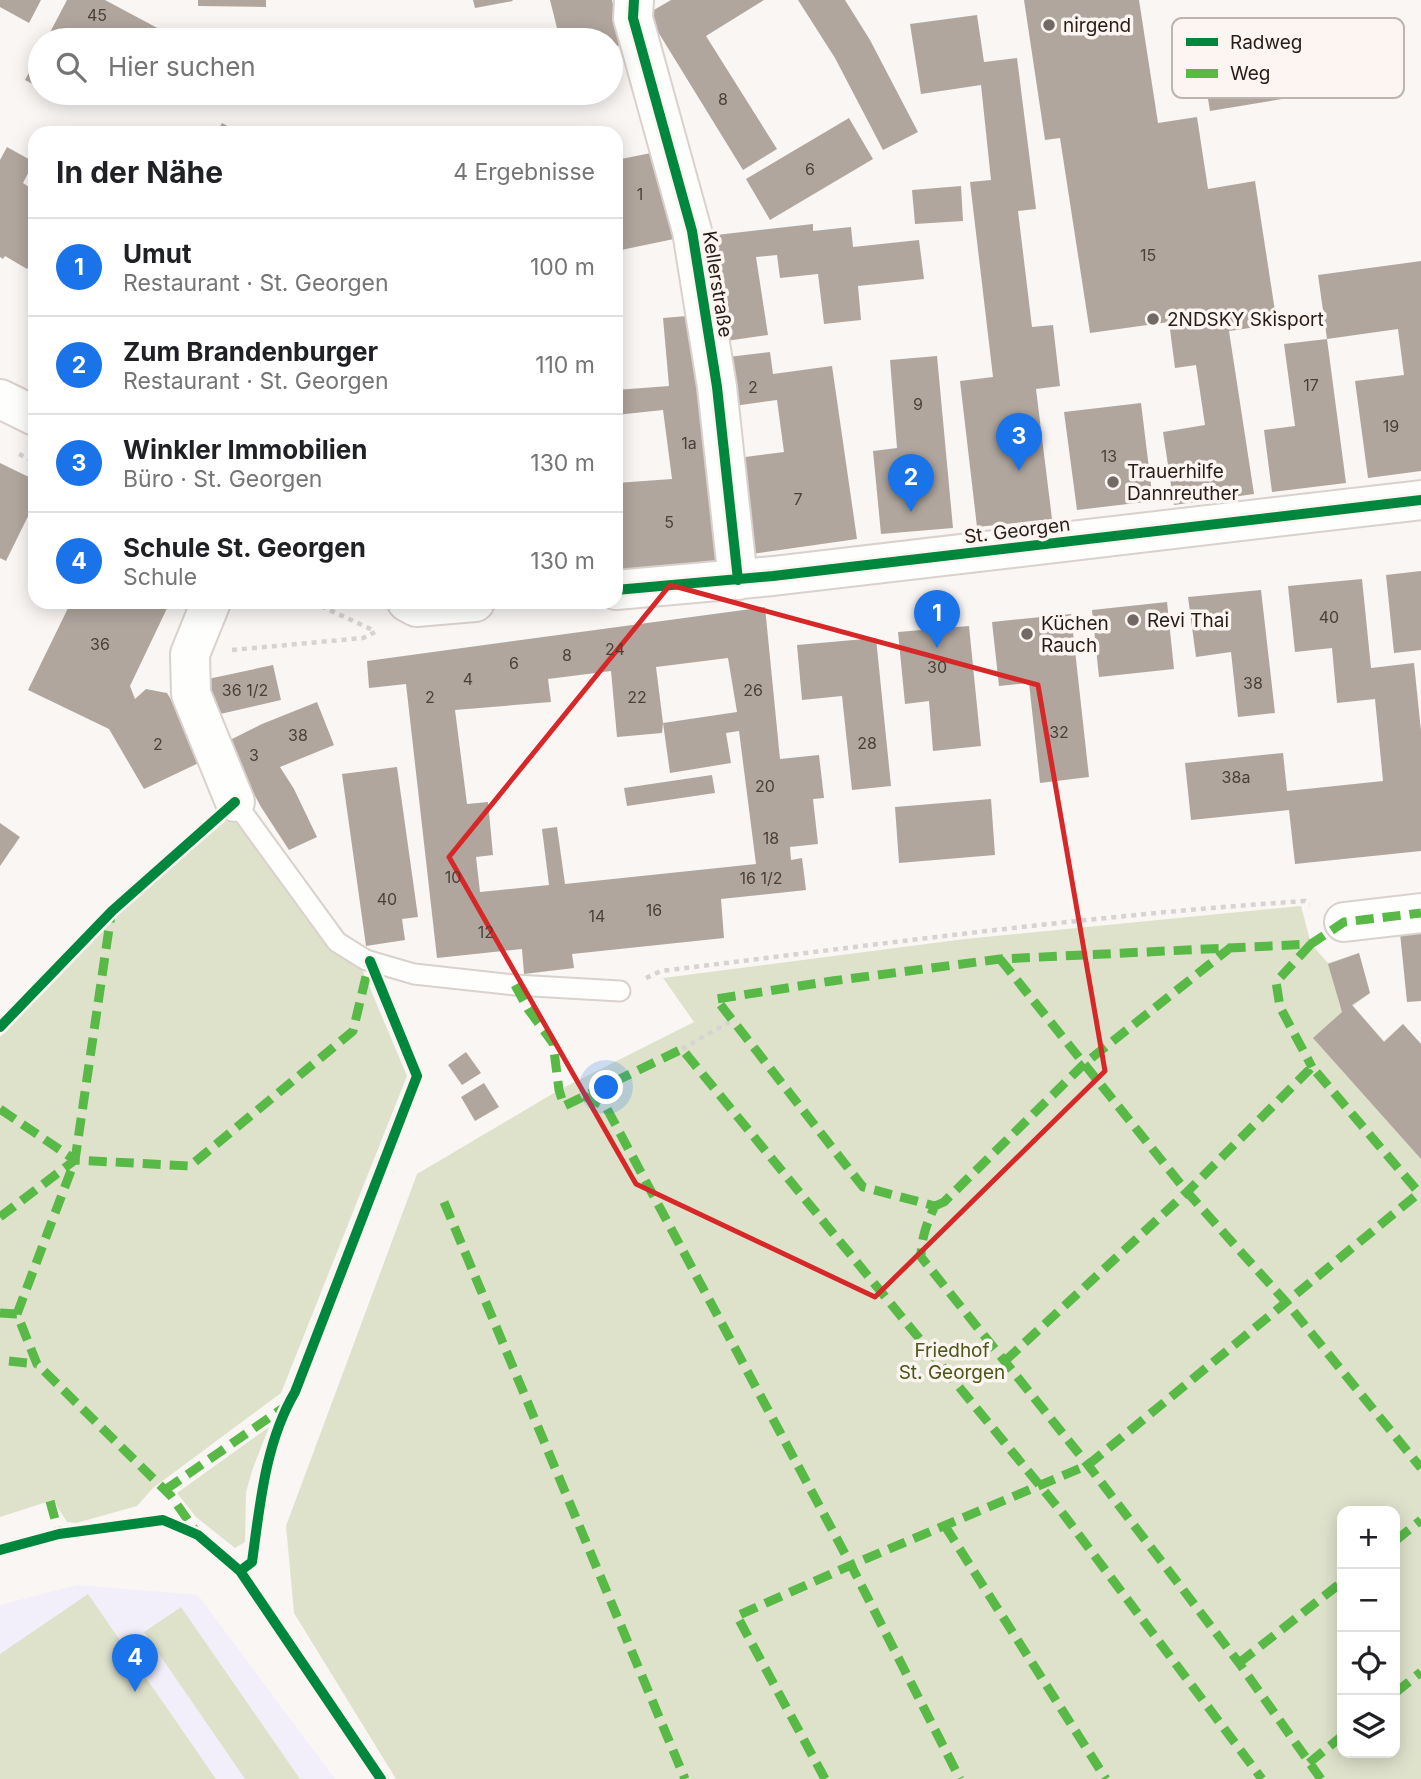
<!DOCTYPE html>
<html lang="de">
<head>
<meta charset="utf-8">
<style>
	:root { --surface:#fff; --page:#f2f2f2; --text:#202124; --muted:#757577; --line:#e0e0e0; --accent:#1a73e8 }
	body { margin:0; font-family:Inter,sans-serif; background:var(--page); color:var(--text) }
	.controls { position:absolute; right:21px; bottom:21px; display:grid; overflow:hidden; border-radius:14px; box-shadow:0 4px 18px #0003 }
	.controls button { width:63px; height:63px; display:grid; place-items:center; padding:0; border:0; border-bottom:2px solid var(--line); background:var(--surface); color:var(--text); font:35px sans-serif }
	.you { position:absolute; left:607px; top:1088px; width:24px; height:24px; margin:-18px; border:5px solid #fff; border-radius:50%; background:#1a73e8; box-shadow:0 0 0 10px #1a73e833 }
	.badge { display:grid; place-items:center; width:46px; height:46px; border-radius:50%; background:var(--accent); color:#fff; font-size:23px; font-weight:700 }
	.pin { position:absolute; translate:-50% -58px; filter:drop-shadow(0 2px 4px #0008) }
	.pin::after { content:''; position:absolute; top:37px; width:24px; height:21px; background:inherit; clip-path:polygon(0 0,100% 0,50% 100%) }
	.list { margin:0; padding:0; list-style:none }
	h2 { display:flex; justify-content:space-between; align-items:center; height:91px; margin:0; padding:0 28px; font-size:30px }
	h2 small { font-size:23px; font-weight:400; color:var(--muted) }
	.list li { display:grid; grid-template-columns:46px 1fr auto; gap:21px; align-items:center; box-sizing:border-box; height:98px; padding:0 28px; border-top:2px solid var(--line) }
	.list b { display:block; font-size:26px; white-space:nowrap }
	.list p { margin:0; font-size:23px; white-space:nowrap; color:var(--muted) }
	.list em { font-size:23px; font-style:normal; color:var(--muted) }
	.icon { flex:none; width:38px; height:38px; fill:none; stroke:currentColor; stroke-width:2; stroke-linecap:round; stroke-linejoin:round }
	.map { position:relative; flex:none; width:1421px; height:1779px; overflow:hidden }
	.search { position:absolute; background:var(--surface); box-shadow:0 4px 18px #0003; left:28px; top:28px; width:595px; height:77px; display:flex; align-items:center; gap:18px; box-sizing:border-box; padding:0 24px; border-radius:38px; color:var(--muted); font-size:26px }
	.panel { position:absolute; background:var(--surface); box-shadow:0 4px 18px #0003; left:28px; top:126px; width:595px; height:483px; border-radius:21px }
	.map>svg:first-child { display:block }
	.education { fill:#f3effa }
	.green { fill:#dee2cb; fill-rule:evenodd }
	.building { fill:#b0a69e; fill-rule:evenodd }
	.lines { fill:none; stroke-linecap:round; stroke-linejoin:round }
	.lane-casing { stroke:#d9d1cd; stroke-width:23 }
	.street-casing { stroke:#d9d1cd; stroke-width:42 }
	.path { stroke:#d5d4d3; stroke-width:4.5; stroke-dasharray:5 5; stroke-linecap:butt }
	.lane { stroke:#fefefd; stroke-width:19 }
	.street { stroke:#fefefd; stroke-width:38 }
	.quiet { stroke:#58b947; stroke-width:9; stroke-dasharray:18 9; stroke-linecap:butt }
	.cycleway-casing { stroke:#fcf5f1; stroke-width:15 }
	.cycleway { stroke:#00873e; stroke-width:10 }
	.marked { fill:none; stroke:#d62828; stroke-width:5; stroke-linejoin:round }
	.poi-dot { fill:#726964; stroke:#fcf5f1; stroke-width:2.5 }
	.labels { text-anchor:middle; stroke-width:7; stroke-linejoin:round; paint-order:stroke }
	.number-label { font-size:16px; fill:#4b3f38 }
	.poi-label { font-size:19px; fill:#291d16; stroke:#fcf5f1; text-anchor:start }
	.street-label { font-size:19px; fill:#291d16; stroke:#fcf5f1 }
	.park-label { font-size:19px; fill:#4a5718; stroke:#fcf5f1 }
	.key { fill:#fcf5f1; stroke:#bdb4af; stroke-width:2 }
	.key-label { font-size:19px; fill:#291d16 }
</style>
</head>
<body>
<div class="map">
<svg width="1421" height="1779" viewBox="0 0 1421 1779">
	<rect width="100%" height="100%" fill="#f9f6f4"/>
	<path class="education" d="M77,1585l121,10 137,184h-335v-174z"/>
	<path class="green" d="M235,813l97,132 30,24 45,107 -126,317 -128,95 -16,18 -61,17 -9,-1 -14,-22 -53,17v-480l117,-123z
		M1301,906l10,38 17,19 31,-10 11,40 -17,13 31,35 19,-17 18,20v735h-1025l-102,-166 -8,-87 131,-352 142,-84 135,-68 -31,-44 302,-39zM1342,1511h53v242h-53z
		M269,1427l-16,41 -7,24 -1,50 -10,6 -39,-31 -19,-24z
		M88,1594l128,185h-216v-125z
		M181,1607l119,172h-55l-101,-147z"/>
	<path class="building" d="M0,0h41l-12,23 -29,-16z
		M67,0h38l58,31 -5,9h-112z
		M198,0h68v7l-68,-1z
		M473,0h39l1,1 -38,7z
		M550,0h62l10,45 -11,2v-7h-51z
		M671,0h93l-58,36 71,113 -34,21 -96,-156z
		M798,0h47l25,40 48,92 -35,18 -48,-92z
		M1024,0h115l19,123 39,-6 11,72 47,-8 22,143 -48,7 25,163 -80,11 -11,-73 42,-7 -9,-60 -21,3 -6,-46 -79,11 -30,-195 -15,2z
		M977,15l7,47 33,-4 19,151 -18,2 14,116 21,-2 7,61 -24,3 16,130 -75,8 -17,-146 33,-4 -23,-195 21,-2 -10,-95 -60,9 -11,-70z
		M40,51v37l-15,-8z
		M1275,56l7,43 -72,12 -7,-43z
		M49,93h22l-5,9z
		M849,118l24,41 -103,61 -24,-41z
		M222,123l18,10h-24z
		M7,147l27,15 -11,21 12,8v65l-8,13 -22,-13 -2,3 -3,-2v-97z
		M656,152l18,87 -53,11 -5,-23v-67z
		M961,186l2,35 -48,3 -3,-34z
		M813,224v7l38,-4 2,20 66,-7 5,39 -66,7 3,34 -37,4 -6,-50 -38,4 -3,-23 -21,2 12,78 -42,6 -10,-106z
		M1421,261v210l-53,7 -13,-97 49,-6 -6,-46 -71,10 -9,-64z
		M699,315l23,245 -106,10v-87l56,-4 -9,-69 -47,5v-25l53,-4 -6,-68z
		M1327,339l19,144 -74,9 -8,-62 31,-4 -11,-82z
		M770,352l3,22 59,-8 25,173 -105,15 -14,-96 46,-6 -7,-52 -43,6 -6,-49z
		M937,356l16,172 -72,6 -8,-83 24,-3 -7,-88z
		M1141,403l12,98 -76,9 -13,-98z
		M0,463l35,17v22l-29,59 -6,-3z
		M1421,571v79l-27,3 -8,-78z
		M1362,579l9,89 43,-5 7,68v120l-126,13 -6,-54 -98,10 -6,-57 98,-10 4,38 96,-10 -8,-82 -38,4 -5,-55 -37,4 -7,-66z
		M1261,590l14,123 -37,4 -7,-65 -35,5 -8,-60z
		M71,602h99l-40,84 5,13 11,-10 21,4 40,66 -63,30 -35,-60 -81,-39z
		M1167,602l7,67 -75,8 -7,-67z
		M765,607l15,152 39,-4 5,43 -11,1 5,45 -28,3 1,13 11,-2 4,32 -85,9 3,39 -152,16 2,14 -50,6 -2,-25 -85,9 -31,-274 -37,4 -2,-27zM728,658l9,54 -74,11 -7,-56zM611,671l6,66 45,-4 1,-10 7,50 61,-10 -5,-30 13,-2 17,133 -191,20 -8,-57 -15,2 7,56 -69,7 -4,-35 17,-2 -5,-53 -21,2 -12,-94 96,-8 -3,-23z
		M1071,614l18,163 -49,6 -11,-100 -30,3 -7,-64z
		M969,626l12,120 -48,5 -4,-50 -24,3 -7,-72z
		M876,638l15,148 -39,4 -10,-94 -40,4 -5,-55z
		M273,665l8,35 -65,15 -8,-36z
		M317,702l17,43 -54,22 14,22 23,48 -28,13 -28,-43 -35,-65 36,-18z
		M397,767l21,150 -16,2 3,21 -39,6 -24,-172z
		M712,775l3,18 -88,13 -3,-18z
		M991,799l4,56 -96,8 -4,-56z
		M0,823l20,14 -20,29z
		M1421,931v70l-14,1 -7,-69z
		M1359,953l11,40 -18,12 32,37 19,-18 18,20v115l-108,-121 29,-26 -14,-48z
		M466,1052l15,21 -19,12 -14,-20z
		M484,1083l15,24 -24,14 -14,-24z"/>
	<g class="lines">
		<g class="lane-casing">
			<path id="lane" d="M235,802l102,140 29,18 48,14 101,11 105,6"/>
		</g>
		<g class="street-casing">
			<path id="street" d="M634,0l-1,18 59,213 25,156 21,193
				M0,399l35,17
				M616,590l157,-14 648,-76
				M211,602l-21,52 1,40 44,108
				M407,602l9,5 59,-5
				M1344,922l77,-9"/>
		</g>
		<path class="path" d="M19,454l16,8
			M312,602l63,29
			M232,650l131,-12 12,-6
			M646,978l15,-7c214,-26 429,-56 644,-70l5,3
			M682,1049l49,-28"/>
		<use href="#lane" class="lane"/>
		<use href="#street" class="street"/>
		<path class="quiet" d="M1311,944l-35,38 4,25 32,60
			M1000,959l187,233 99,110 135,166
			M515,985l13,24 25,34 6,47 5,16 118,-57 382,466 198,264
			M584,1096l22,11 245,458 109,214
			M0,1109l75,51
			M444,1202l241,577
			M935,1206l9,-4 140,-138 146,-116
			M0,1217l75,-57 115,6 163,-135 16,-67
			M0,1313l17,1 20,50 134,132 26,37
			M17,1314l58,-154 36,-245
			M9,1361l28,3
			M1005,1361l182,-169 125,-125 109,128
			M165,1490l121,-84
			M50,1501l9,33
			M945,1526l161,253
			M1395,1541l26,-21
			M1239,1663l103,-81
			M1395,1693l26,-21
			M1309,1763l33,-27
			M825,1779l-88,-163 114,-51 237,-100 331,-272
			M1321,1779l-82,-116 -151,-198 -167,-208c0,-18 6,-35 14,-51l-72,-19 -147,-188 116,-18 168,-22 311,-15 33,-22 77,-9"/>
		<g class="cycleway-casing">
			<path id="cycleway" d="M634,0l-1,18 59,213 25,156 21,193
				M616,590l157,-14 648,-76
				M0,1027l112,-116 123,-109
				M0,1550l59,-16 104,-14 35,15 42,36 141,208
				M240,1571l12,-9c8,-57 13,-119 43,-170l122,-316 -47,-115"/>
		</g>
		<use href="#cycleway" class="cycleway"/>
	</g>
	<path class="marked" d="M670,585l368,100 67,386 -230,226 -239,-113 -187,-327z"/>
	<g class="poi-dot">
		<circle cx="1049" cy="25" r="7"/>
		<circle cx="1153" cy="319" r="7"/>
		<circle cx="1113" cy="482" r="7"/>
		<circle cx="1133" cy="620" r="7"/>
		<circle cx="1027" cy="634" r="7"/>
	</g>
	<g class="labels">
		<g class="number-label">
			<text x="97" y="21">45</text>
			<text x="723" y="105">8</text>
			<text x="810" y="175">6</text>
			<text x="640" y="200">1</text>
			<text x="1148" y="261">15</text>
			<text x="1311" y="391">17</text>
			<text x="753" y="393">2</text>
			<text x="918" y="410">9</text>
			<text x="1391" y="432">19</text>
			<text x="689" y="449">1a</text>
			<text x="1109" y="462">13</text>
			<text x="798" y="505">7</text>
			<text x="669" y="528">5</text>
			<text x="1329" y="623">40</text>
			<text x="100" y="650">36</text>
			<text x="615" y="655">24</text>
			<text x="567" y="661">8</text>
			<text x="514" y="669">6</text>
			<text x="937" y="673">30</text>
			<text x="468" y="685">4</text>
			<text x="1253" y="689">38</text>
			<text x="245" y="696">36 1/2</text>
			<text x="753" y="696">26</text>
			<text x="430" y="703">2</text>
			<text x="637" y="703">22</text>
			<text x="1059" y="738">32</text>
			<text x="298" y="741">38</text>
			<text x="867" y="749">28</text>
			<text x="158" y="750">2</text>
			<text x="254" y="761">3</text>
			<text x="1236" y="783">38a</text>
			<text x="765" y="792">20</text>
			<text x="771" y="844">18</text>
			<text x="453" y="883">10</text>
			<text x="761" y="884">16 1/2</text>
			<text x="387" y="905">40</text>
			<text x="654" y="916">16</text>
			<text x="597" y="922">14</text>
			<text x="486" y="938">12</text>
		</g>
		<g class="poi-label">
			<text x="1063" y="32">nirgend</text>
			<text x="1167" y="326">2NDSKY Skisport</text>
			<text x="1127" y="478">Trauerhilfe<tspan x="1127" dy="22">Dannreuther</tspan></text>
			<text x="1147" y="627">Revi Thai</text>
			<text x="1041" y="630">Küchen<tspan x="1041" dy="22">Rauch</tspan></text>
		</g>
		<g class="street-label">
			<text transform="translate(718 284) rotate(81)" y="7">Kellerstraße</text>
			<text transform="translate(1017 530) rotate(-7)" y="7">St. Georgen</text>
		</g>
		<g class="park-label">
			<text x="952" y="1357">Friedhof<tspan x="952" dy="22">St. Georgen</tspan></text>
		</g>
	</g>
	<rect x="1172" y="18" width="232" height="80" rx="10" class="key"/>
	<rect x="1186" y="38" width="32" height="8" fill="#00873e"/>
	<rect x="1186" y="69" width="32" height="9" fill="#58b947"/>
	<g class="key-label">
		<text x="1230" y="49">Radweg</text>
		<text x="1230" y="80">Weg</text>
	</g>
</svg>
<div class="controls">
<button>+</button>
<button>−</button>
<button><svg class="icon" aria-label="locate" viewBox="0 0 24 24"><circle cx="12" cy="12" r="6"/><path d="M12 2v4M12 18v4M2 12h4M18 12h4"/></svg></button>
<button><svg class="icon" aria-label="layers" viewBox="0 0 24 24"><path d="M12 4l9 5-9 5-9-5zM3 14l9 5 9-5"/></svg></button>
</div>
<div class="you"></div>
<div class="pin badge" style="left:937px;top:648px">1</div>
<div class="pin badge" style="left:911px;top:512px">2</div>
<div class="pin badge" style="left:1019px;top:471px">3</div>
<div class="pin badge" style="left:135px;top:1692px">4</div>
<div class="search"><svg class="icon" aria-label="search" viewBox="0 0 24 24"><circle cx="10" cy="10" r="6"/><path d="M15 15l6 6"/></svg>Hier suchen</div>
<section class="panel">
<h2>In der Nähe<small>4 Ergebnisse</small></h2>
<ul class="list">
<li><span class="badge">1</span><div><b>Umut</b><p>Restaurant · St. Georgen</p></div><em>100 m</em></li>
<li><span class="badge">2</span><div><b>Zum Brandenburger</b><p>Restaurant · St. Georgen</p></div><em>110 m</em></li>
<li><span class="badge">3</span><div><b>Winkler Immobilien</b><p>Büro · St. Georgen</p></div><em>130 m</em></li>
<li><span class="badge">4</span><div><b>Schule St. Georgen</b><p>Schule</p></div><em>130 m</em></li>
</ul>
</section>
</div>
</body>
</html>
